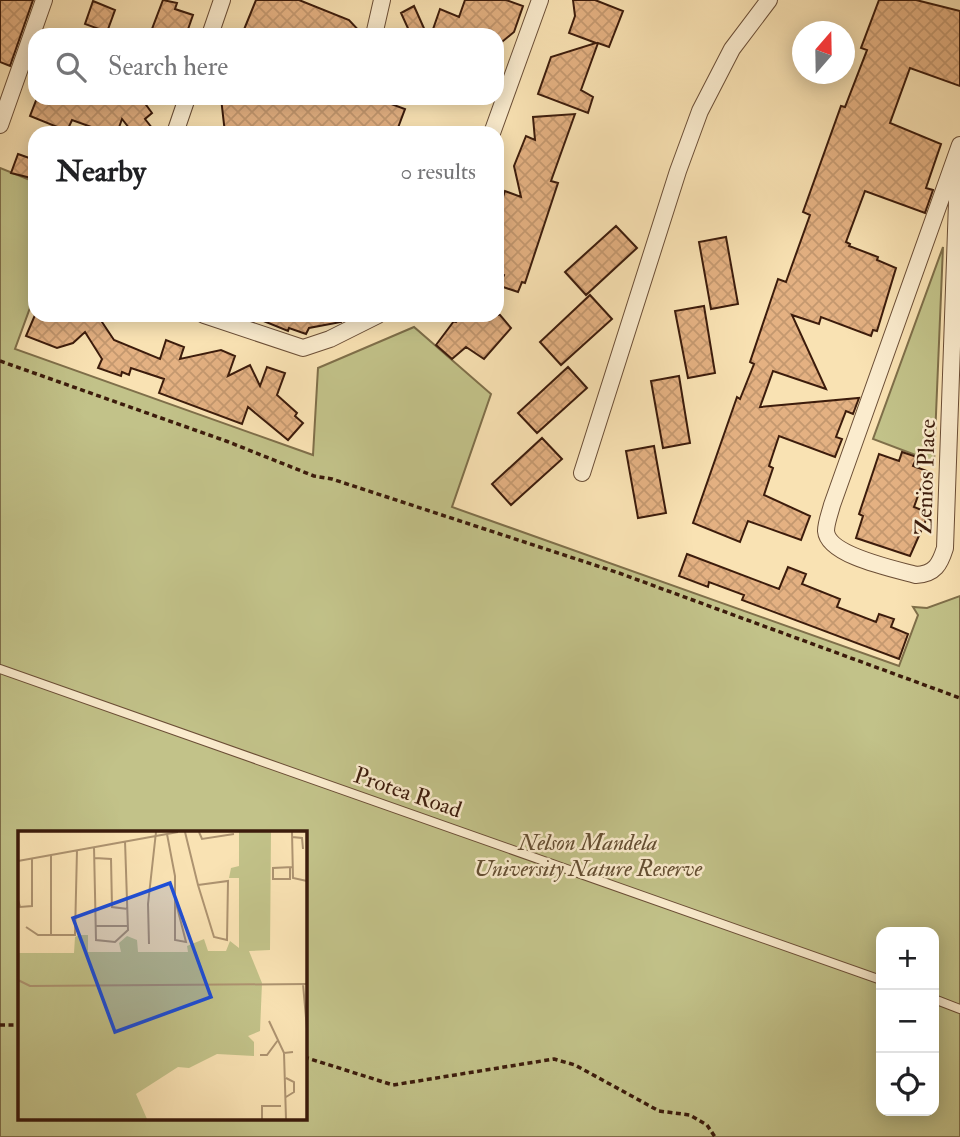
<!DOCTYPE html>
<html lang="en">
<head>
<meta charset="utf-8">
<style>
	:root { --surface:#fff; --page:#f6f6f6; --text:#202124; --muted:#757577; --line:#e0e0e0 }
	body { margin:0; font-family:"IM FELL Double Pica",serif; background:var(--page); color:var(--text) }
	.controls { position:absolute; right:21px; bottom:21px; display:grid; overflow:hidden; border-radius:14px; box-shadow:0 4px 18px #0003 }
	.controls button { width:63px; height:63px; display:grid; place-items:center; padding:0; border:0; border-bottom:2px solid var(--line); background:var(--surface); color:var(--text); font:35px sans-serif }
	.compass { position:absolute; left:792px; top:21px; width:63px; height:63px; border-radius:50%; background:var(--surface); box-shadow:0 4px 18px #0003; rotate:20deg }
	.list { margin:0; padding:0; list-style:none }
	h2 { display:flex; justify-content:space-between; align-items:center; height:91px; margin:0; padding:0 28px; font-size:30px }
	h2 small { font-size:23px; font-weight:400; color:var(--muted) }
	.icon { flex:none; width:38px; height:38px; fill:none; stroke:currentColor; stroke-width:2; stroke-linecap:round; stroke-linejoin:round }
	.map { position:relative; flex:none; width:960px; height:1137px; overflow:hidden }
	.search { position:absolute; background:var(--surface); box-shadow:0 4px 18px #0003; left:28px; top:28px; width:476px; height:77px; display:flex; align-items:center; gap:18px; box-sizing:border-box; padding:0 24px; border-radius:21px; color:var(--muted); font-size:26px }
	.panel { position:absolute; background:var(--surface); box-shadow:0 4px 18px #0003; left:28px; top:126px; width:476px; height:196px; border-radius:21px }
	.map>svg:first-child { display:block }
	.green { fill:#c2c289; stroke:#7f6f4a; stroke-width:2; fill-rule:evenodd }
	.building { fill:url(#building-cross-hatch); stroke:#3c1c0c; stroke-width:2 }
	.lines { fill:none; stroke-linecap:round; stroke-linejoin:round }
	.lane-casing { stroke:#6b4e36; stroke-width:10 }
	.street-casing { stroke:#6b4e36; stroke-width:18 }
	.path { stroke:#3c1c0c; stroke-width:3.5; stroke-dasharray:5 3.5; stroke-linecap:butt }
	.lane { stroke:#fbecce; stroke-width:8 }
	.street { stroke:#fbecce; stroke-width:16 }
	.labels { text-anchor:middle; stroke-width:5; stroke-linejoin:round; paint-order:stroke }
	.street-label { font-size:23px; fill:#3c1c0c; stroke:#fbecce }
	.park-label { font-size:23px; font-style:italic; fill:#644e32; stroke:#fbecce }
	.inset-road { fill:none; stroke:#ad9370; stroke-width:2 }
	.view { fill:#1d4ed8; fill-opacity:0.15; stroke:#1d4ed8; stroke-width:3.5 }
	.inset-edge { fill:none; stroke:#3c1c0c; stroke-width:3.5 }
</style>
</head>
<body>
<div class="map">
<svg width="960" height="1137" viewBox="0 0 960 1137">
	<defs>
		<pattern id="building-cross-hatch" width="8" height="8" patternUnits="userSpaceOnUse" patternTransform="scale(1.75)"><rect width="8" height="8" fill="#e4b182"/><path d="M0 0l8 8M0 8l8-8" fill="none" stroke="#c4986f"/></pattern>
	</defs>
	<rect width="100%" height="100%" fill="#f9e2b3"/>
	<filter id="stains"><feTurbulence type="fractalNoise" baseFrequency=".00286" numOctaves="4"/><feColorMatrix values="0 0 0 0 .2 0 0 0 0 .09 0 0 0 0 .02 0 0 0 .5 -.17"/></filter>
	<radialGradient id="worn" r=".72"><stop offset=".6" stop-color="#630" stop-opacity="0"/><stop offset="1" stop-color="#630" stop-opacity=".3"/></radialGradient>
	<path class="green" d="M0,168l35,14v112l-20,55 298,106 5,-87 96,-41 77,67 -39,113 447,159 19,-51 -5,-8 14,1 33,-12v541h-960zM19,832h285v286h-285zM881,932h53v179h-53z
		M943,247l-9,215 -61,-23z"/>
	<path class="building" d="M0,0h33l-23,66 -10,-4z
		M163,0l14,3 -2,6 18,6 -7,20h-16l-18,-6z
		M256,0h43l50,20 14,15h-112l-8,-3z
		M465,0h41l17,6 -9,26 -17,14v-11h-66l9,-26 19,8z
		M573,0h22l28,11 -14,36 -11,-4 -17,47 12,7 -5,16 -50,-19 13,-37 45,-14 -27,-10 6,-17z
		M879,0h37l44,11v75l-50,-18 -20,55 51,21 -15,44 7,2 -8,23 -60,-22 -19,51 4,2 -1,2 29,11 -1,3 19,8 -19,63 -4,-1 -2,6 -50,-19 -2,7 -27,-9 34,74 -53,-18 -13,36 99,-9 -6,16 -7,-3 -10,26 6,2 -7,18 -56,-21 -10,30 4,2 -9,27 46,21 -9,24 -53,-19 -8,21 -47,-19 44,-126 3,2 14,-35 -4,-2 28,-83 8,3 24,-67 -7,-3 38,-106 4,1 22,-57 -6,-2z
		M93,1l22,9 -8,22 -22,-8z
		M414,6l13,29h-16l-10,-22z
		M37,98h104l11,15 -7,6 11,14h-23l-11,-14 -5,14h-9l-36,-13 -5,11 -37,-15z
		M221,98h154l30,11 -9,24h-171z
		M575,114l-24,67 7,2 -33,100 -3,-1 -4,10 -18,-6 4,-11 -7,-3v-58l8,-23 16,6 -7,-31 12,-30 9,4 -2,-23z
		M18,154l17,6v19l-24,-6z
		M616,226l21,22 -51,47 -21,-23z
		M726,237l12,67 -27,5 -12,-67z
		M590,295l22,24 -51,46 -21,-23z
		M704,306l11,67 -27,5 -13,-67z
		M35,315h38l17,6 8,-5 16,24 46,19 6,-19 18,7 -4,12 41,-9 14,6 -7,20 22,-11 10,21 7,-19 18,6 -8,22 20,18 -2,3 8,7 -15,17 -40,-33 -6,17 -83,-31 5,-14 -33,-11 -2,7 -7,-3 -1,4 -23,-8 4,-9 -17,-27 -12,11 -16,5 -31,-12z
		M249,315h92v7l-32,6 -3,6 -17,-6 -1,3z
		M463,315h37l11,13 -27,31 -18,-12 -14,12 -16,-14 18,-24 2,1z
		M568,367l19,21 -50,45 -19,-20z
		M679,376l11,67 -27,5 -12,-67z
		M542,438l20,21 -51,46 -19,-21z
		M654,446l12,67 -28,5 -12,-67z
		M902,452l15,5 -4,9 14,5 -13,36 15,6 -19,43 -54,-18 7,-22 -4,-2 20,-60 20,7z
		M687,554l92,35 9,-22 18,7 -4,10 38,15 -3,8 39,15 3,-8 15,5 -3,8 17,7 -9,25 -157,-59 2,-5 -35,-13 -1,5 -29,-11z"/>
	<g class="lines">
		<g class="lane-casing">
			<path id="lane" d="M0,669l881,311
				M934,999l26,10"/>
		</g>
		<g class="street-casing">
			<path id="street" d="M210,35l12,-35
				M374,35l8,-35
				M0,125l44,-125
				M175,133l12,-35
				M492,133l48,-133
				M956,159l1,43 -12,346c-5,16 -10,26 -29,27 -21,-6 -88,-19 -90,-44 0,-8 4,-18 6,-26l128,-360
				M204,315l99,33 27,-9 48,-24
				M582,473l96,-302 22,-60 32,-62 37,-49"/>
		</g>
		<path class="path" d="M0,361l226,80 88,35 18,3 287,94 341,125
			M0,1025h19
			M304,1057l89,28 161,-26 21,6 84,46 31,4 17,10 8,12"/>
		<use href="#lane" class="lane"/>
		<use href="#street" class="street"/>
	</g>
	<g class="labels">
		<g class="street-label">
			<text transform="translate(925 477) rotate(-88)" y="8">Zenios Place</text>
			<text transform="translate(408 792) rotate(19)" y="8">Protea Road</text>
		</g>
		<g class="park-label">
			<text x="588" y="850">Nelson Mandela<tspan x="588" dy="26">University Nature Reserve</tspan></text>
		</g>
	</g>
	<g transform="translate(18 831)">
		<rect width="289" height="289" fill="#f9e2b3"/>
		<path d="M221,1h32l-1,118 -21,1 13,32 -2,48 -12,5 6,6v14l-37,-2 -28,14 -11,-1 -42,27 11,25h-129l1,-166h55l1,-16 4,-2h9v17h33l-2,-9 8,-7 10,4 1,12h50l-1,-6 17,-7 4,12h18l4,-10 9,7v-70h-10l2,-10 8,-2z" fill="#c2c289"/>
		<path class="inset-road" d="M167,1l13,53 16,52 13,3 1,-59 -30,4M181,1l3,7 32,-5M274,1l1,46 14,3M149,3l8,42v64l11,2 -11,-43M274,6l10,1 1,11M76,16l2,93 19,2 13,-12 -3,-89M33,24v80h24l2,-85M77,27l16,1 1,48 16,2M0,30l160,-29M272,37v11h-17v-11l20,-1M0,69l2,7 12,-1v-47M78,95h32M8,96l12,8h13M131,113l-1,-40 8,-72M0,149l12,6 277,-2M285,153l4,45M251,190l15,32 9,-1M266,222l2,66M242,224h7l11,-15M268,266l8,-5v-10l-8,-4M244,288v-13h19"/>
		<path class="view" d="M152,52l41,114 -96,35 -42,-114z"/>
		<rect width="289" height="289" class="inset-edge"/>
	</g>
	<rect width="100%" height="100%" filter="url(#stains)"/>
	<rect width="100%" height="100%" fill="url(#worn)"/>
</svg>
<div class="controls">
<button>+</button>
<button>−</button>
<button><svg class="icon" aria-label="locate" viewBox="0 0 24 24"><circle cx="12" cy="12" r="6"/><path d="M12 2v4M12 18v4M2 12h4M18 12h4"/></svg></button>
</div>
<svg class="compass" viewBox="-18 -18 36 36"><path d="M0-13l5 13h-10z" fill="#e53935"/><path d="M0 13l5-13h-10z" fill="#757577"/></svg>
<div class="search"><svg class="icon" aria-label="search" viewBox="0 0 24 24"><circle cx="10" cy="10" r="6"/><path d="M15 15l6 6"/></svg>Search here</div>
<section class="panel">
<h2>Nearby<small>0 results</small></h2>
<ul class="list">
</ul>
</section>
</div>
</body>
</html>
